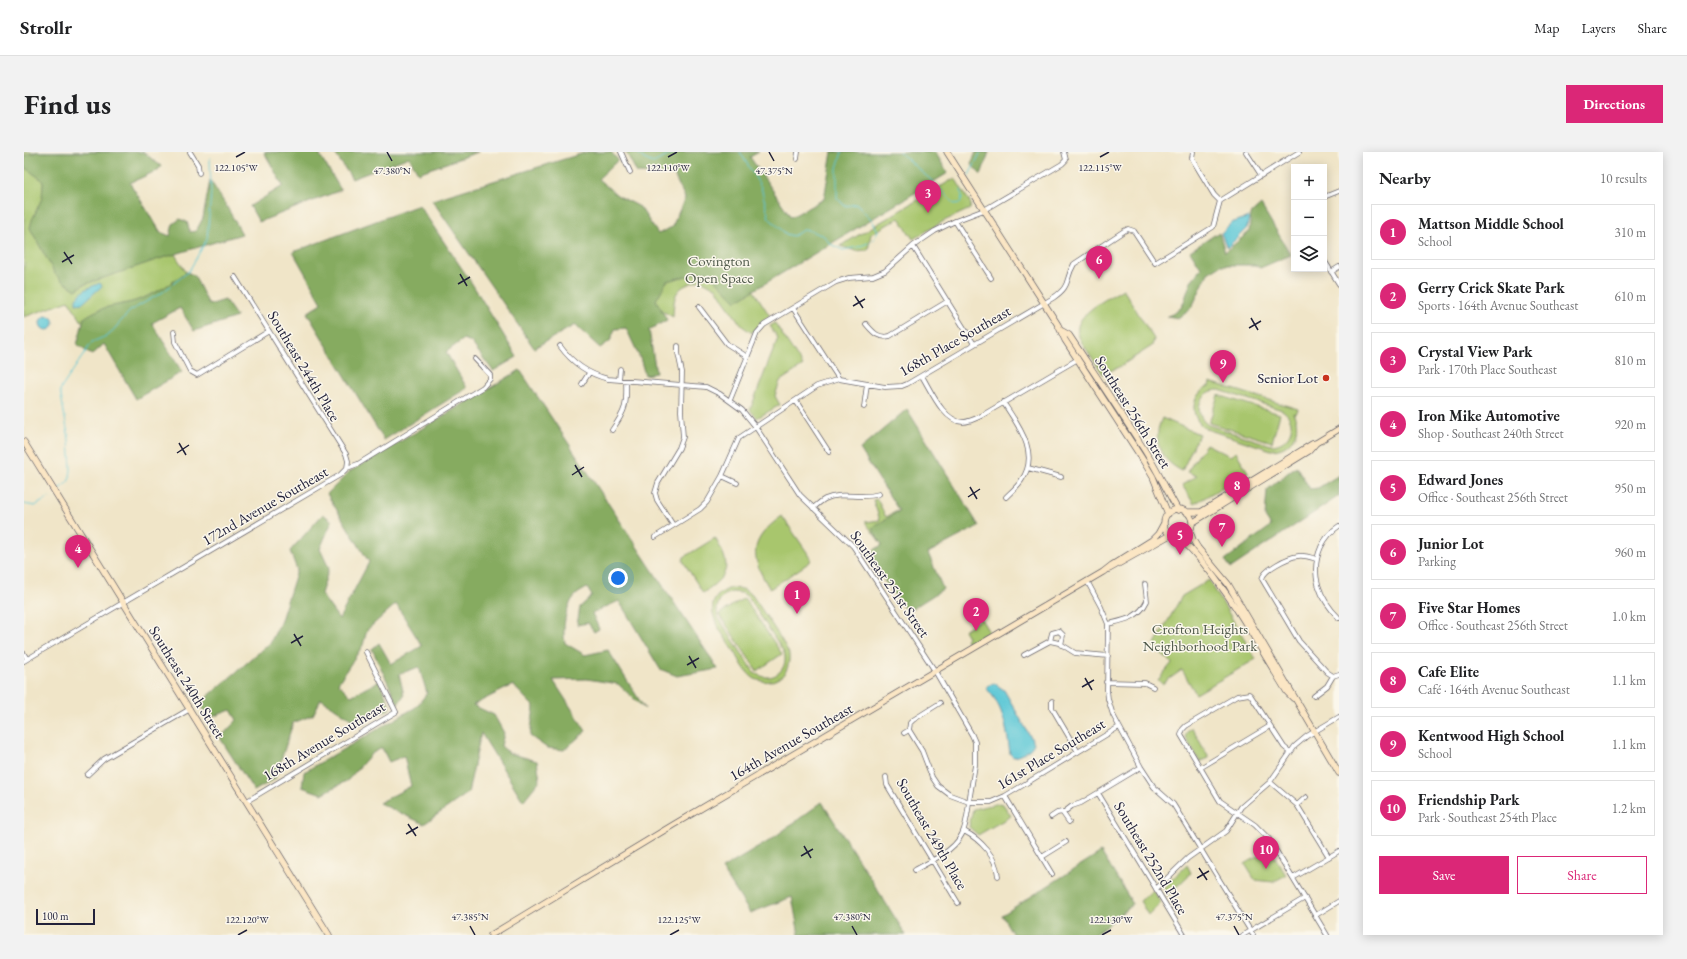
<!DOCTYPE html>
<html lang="en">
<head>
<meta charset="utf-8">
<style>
	:root { --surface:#fff; --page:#f2f2f2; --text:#202124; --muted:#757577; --line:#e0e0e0; --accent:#db2777 }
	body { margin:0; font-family:"EB Garamond",serif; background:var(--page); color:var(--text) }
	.controls { position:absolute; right:12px; top:12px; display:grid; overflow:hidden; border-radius:0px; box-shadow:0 2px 10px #0003 }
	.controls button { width:36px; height:36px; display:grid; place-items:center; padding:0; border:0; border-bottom:1px solid var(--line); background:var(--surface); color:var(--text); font:20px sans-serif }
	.scale { position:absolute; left:12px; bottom:10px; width:59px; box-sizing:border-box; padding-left:4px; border:2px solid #22223b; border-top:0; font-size:11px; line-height:14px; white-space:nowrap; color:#22223b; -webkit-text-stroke:3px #fbf7ec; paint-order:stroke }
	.you { position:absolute; left:594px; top:426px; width:14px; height:14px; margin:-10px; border:3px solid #fff; border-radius:50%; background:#1a73e8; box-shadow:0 0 0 6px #1a73e833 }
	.badge { display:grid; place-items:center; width:26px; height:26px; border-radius:50%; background:var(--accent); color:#fff; font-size:13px; font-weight:700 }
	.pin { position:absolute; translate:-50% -33px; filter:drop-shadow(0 1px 2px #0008) }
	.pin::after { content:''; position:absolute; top:21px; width:14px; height:12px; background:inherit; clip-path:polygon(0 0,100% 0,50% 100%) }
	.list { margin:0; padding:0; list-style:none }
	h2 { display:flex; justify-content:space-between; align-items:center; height:52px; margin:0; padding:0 16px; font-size:17px }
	h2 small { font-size:13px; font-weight:400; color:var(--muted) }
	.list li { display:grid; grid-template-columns:26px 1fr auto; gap:12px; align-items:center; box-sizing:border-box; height:56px; margin:0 8px 8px; padding:0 8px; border:1px solid var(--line); border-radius:0px }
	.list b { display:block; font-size:15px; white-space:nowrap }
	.list p { margin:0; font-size:13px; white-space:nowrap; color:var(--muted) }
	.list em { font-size:13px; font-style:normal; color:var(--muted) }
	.actions { display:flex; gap:8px; padding:12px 16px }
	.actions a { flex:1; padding:9px 0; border:1px solid var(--accent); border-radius:0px; text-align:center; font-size:14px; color:var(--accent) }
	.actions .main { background:var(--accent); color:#fff }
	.icon { flex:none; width:22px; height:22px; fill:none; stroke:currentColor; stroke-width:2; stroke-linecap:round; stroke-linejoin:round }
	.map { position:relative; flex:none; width:1315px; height:783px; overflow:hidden; border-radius:0px }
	header { display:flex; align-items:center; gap:24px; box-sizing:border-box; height:56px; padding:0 20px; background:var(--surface); border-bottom:1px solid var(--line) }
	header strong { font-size:19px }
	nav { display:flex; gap:22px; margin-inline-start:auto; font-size:14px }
	.intro { display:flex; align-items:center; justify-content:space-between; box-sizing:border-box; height:96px; padding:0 24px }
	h1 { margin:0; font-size:28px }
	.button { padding:10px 18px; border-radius:0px; background:var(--accent); color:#fff; font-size:14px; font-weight:700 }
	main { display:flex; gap:24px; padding:0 24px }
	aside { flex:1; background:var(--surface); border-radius:0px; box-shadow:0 2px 10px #0003 }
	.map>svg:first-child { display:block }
	.green { fill:#a8c66d; stroke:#657454; fill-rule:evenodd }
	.forest { fill:#86ab60; stroke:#54664e }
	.water { fill:#5cc7d6; stroke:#3f7488 }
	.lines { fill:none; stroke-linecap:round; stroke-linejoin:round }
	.stream { stroke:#5cc7d6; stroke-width:1 }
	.street-casing { stroke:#6a666c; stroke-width:5.5 }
	.secondary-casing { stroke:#6a666c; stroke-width:7 }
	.street { stroke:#fff; stroke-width:4 }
	.secondary { stroke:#fbe6c4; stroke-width:5.5 }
	.ticks { fill:none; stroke:#22223b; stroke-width:1.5 }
	.poi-dot { fill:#c8321e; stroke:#fbf7ec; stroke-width:1.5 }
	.labels { text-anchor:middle; stroke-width:3; stroke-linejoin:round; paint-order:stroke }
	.park-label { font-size:15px; fill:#515b4c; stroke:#fbf7ec }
	.street-label { font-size:15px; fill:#22223b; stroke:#fbf7ec }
	.poi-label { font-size:15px; fill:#22223b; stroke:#fbf7ec; text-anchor:end }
	.ticks-label { font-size:10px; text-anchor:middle; fill:#22223b; stroke:#fbf7ec; stroke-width:3; stroke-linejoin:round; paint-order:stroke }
</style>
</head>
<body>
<header>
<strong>Strollr</strong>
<nav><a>Map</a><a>Layers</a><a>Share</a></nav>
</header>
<div class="intro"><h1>Find us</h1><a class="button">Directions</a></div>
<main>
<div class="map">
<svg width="1315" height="783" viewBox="0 0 1315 783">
	<rect width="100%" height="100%" fill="#fbf7ec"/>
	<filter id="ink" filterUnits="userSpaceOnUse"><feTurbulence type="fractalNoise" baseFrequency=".025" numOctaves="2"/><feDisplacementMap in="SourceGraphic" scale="8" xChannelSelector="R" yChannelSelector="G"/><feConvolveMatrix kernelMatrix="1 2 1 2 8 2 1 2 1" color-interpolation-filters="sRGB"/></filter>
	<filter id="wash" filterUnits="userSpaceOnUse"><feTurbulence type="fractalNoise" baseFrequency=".012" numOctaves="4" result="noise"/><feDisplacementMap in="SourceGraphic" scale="16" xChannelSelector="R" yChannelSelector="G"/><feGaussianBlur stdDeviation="0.9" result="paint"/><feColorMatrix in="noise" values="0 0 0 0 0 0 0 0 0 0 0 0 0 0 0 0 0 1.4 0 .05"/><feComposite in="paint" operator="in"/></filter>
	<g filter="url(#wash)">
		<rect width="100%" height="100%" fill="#f0e5c8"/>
		<path class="green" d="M0,0h86l78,123 -99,58 -20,-32 -45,16z
			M931,26l16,26 -1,5 -26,12 -31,18 -14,-21 -28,16 -3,16 -12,1 -16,-5z
			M701,94l45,70 -11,8 -7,9 -10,-7 -18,-25 -7,-12 -16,-9c-25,7 -27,11 -28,37l-34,-19z
			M1099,137l31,50 -2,7 -33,21 -16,7c-6,-10 -22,-30 -25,-40 -5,-20 31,-36 45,-45z
			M751,171l28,43 -23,15 -5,15 5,9 -23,13 -7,-8 28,-72 -8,-12z
			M1186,230l88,27 -2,5 -3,-1c10,18 -2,37 -22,37l-65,-21c-17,-11 -16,-34 3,-43zM1195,238l63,20c17,11 9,35 -11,35l-63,-20c-16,-11 -9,-35 11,-35z
			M1194,243l62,19 -8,28 -63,-19z
			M1138,266l37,16 -17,37c-23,-12 -30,-30 -20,-53z
			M1182,292l24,12 6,-4 12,20 -54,32 -12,-19 15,-9 -10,-4z
			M853,347l9,18 11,-6 10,15 -27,16 -15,-20 15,-2 -7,-20z
			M758,364l29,42 -1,4 -40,27c-21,-33 -21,-49 12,-73z
			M691,386c17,29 15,36 -12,55l-20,-32 1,-4z
			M1185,428l47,79 -60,35 -14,-24 -20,14 -4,-4 14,-17 -19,-16 29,-51z
			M707,436l12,1 9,6c6,9 35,51 37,59 1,9 -2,20 -10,24 -8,5 -16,4 -24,1 -9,-5 -15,-18 -20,-27 -13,-19 -41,-51 -4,-64zM708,440l10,1 6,4 36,55c6,19 -14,33 -30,20l-36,-55c-3,-12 2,-22 14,-25z
			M720,446l38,56 -25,17 -38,-57z
			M957,467l8,13 -20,12 -3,-5 2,-2 -4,-7z
			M1168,576l17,30 -9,4 -15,-25 2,-5z
			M976,651l3,1 8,12 -33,19 -9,-8 4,-18z
			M1246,697l16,26 -13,7 -18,-2 -10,-16z
			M1163,713l4,8 -24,23 -3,-5v-4z
			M1129,738l8,13 -13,12 -8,-14z"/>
		<path class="forest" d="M13,0h106l18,14 -3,4 -28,13 30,49 10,4 3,-12 7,-5 7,3 3,10 6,-1 7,-13 7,-38 17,27 15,27 -83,25 -76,26 -7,5 -15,-10 -6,-6 -25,-46 2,-8 10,-22 1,-15 -2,-4 -17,-12v-11z
			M240,0h54l23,38 -82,32 -9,-16 33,-20z
			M310,0h144l-60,21 -9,-16 -57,22z
			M563,0h24l7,8 -20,19 19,16 23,12 18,27 14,-7 13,-29 -11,-23 -37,-2 -11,-21h133l-9,5 41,60 33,-18 8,-47h103l13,21 -212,128 -29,-30 -40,10 -11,19 11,20 -18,10 7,43 -11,2 -5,-17 -14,-30 -11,1 -5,12 -10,7 -25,-23 -41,23 -102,-148z
			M952,0h13l-8,23 -10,-11z
			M395,53l52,77 46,75 -24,14 -22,-29 -7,-3 -18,13 21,36 -83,52 -77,-127 15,-10 -29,-51z
			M1237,53l30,50 -31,13 -5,-3h-34l-13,8 -16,34 -14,11 -11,-2c18,-6 16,-14 22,-29 2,-7 8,-13 12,-19l-11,-17 29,-19 6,20 24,-20 2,-18z
			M162,120l8,3 15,30 16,-5 12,17 -43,14 -14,-23 -28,15 30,49 -46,27 -32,-55 -12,11 -15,-10 7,-27c21,-15 38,-11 59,-20 16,-6 30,-16 43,-26z
			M496,218l198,299 -41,7 -17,-7 -41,-68 -27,12 7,16 -5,3 -6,-9 -11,2 3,-18 12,-11 -5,-8c-3,2 -8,4 -11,7 -11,10 -14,34 -11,48l20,12 23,-5 37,59 -27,-25 -31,-5 -34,1 33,51 -22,19 -17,-2 -17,-12 4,-29 -21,-22 -40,20 21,10 10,18 -3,13 8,7 28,8 3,19 -17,21 -42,-68 -13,60 -44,31 -45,-21 32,-17 -7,-30 -15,6 -7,-14 -11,6 -23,26 -26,14 -20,-7 2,-15 112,-65 11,-14 -8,-26 -20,7 5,21 -6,9 -26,-55 7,-6 12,21 31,-18 -26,-42 -29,26 -4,15 -25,38 13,13 28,-15 12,27 -31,17 -39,-26 -8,16 -20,8 -18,56 -21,12 -34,-53 17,-18 -6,-10 -22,8 -10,-14 71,-61 10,-20 17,-53 -7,-19 33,-37 9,7 -12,28 9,19 -8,26 18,25 30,-57 -42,-68 22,-22z
			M883,257l72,117 -51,27 15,36 -36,23 -41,-57 16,-10 -10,-17 27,-17 -39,-62z
			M1272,314l14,23 8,-1 21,-13v21l-108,72 -6,-8 46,-34 -6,-9 2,-27z
			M798,650l84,133h-107l-7,-38 -42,16 -28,-44 47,-28z
			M1077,700l32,52 -38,31h-82l-11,-20z"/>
		<path class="water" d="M1225,65l-2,11 -20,20 -6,-15 10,-10z
			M76,131l2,3 -19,17 -7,1v-6l10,-9z
			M16 171a7 7 0 1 1 14 0a7 7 0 1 1-14 0Z
			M970,531l10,7 30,53c-3,8 -14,13 -21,14l-3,-3c-3,-23 -6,-47 -23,-65v-3z"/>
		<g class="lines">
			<path class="stream" d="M613,0l7,7 9,4 23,-11
				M716,0l21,35 8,31 17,16 7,2 12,-7 19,7 6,8 13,6 15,-3 15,-6 5,-10 -6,-11 -15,-16 -12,2 -8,-8v-30l5,-16
				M875,0l32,28 24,24 5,-1 2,-6 -1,-7
				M945,23l12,-23
				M35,337l9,-7 2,-5 1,-8 -2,-29 -9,-50 32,-48 17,-7 21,-24 33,-19 26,-21 18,-32 4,-46 -1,-35
				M0,352l11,2 15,-9"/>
		</g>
	</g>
	<g filter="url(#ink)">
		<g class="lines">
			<g class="street-casing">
				<path id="street" d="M166,0l8,13 1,8
					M597,0l9,20
					M1169,0l-1,6 2,4 20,33 6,6
					M1222,0l15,23
					M773,7l1,-7
					M1300,45l15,-6
					M931,69l36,57
					M889,94l61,98
					M1300,108l15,24
					M1307,120l8,-5
					M211,125l111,177 2,7 -1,7
					M675,155l28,37 19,12
					M769,156l46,71
					M842,172c7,8 12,15 24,12l58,-35
					M150,180l1,10 15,29 7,4 72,-44
					M536,194c13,18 28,28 48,33l98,8 14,7 22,16 13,16 45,69 53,51 82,125 37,64 3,7v23l-6,37 -19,-7 -12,-9 -6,-9 -10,-26 -13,-21 1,-7 3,-3 27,-17
					M898,224c9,15 22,46 41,46 6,0 12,-3 18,-6l97,-57
					M595,228l1,-11
					M558,232l7,-11
					M706,248l27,-67 7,-8 72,-43 13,-4 24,-2 12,-5 28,-25 22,-15 20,-10 29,-11 78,-46 4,-4 -2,-8
					M772,249l33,51
					M979,250c15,23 38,52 18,79 -4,6 -10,11 -15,16
					M840,255l3,-23
					M588,278c14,-20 15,-25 14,-49
					M1004,316l33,9
					M698,324l15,7
					M789,356c4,-3 8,-7 12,-9 17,-8 36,1 54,-5
					M649,373l-16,-25 -2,-7 3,-10 21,-35 4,-11 -2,-26 1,-39 -4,-19v-7
					M1315,374c-8,5 -14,13 -18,21 -12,27 -1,52 18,71
					M631,385l45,-28 7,-7 15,-26 17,-38 78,-52 22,-7 46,8 17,-1 5,-2 146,-86c19,-13 11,-17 21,-34l50,-33 4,-2 6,2 21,32 58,-36 7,-26 79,-49
					M1292,407c-6,-2 -12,-4 -18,-3 -10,1 -35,14 -36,23l37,62 28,31 6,4
					M1063,429l14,26 7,17 -1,66 1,9 5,16 28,52 13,20 19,17 80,131
					M1084,472c17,-4 31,-6 39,-23l-2,-17
					M1026,489l2,-8 7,-2 4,4 -2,10
					M0,502l3,5
					M1000,503l26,-14 9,2 16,10 33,3
					M0,509l316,-186 7,-7 11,-4 125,-77 7,-8v-4l-15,-16
					M1082,530l39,1 8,4
					M1290,544l13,-10 6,-10 6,-2
					M1028,549v7l26,44
					M880,581l5,-3
					M1266,600l-6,-5 -33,-51 -2,-2 -12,2 -51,30 -3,3 -2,6 39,66 35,24 14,14 58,96
					M1176,616l70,-42
					M63,623l17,-16 86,-50
					M862,625l1,8 71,118
					M1246,630l27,23 32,52
					M1074,641l86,142
					M981,644l47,78
					M223,649l149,-89 -30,-60
					M1273,653l9,-8
					M1039,661l9,-7 9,-3 60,-36
					M1027,665l6,-4 5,-1 7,10
					M940,679c17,9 32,25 34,45
					M1018,705l24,-15
					M891,718c17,-10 43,-20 49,-41 3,-9 4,-18 5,-27h22l14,-6 114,-69
					M1269,726l46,-27
					M1132,737l32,-31 38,-27 15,-24 29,-25 25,-36 12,-10 32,-19
					M1292,763l23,-14
					M1219,783l62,-37"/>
			</g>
			<g class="secondary-casing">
				<path id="secondary" d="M923,0l111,173 7,15 76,117 12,20 15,37
					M1038,179l7,4c27,41 55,82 81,124 10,17 18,34 28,51
					M0,290l305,493
					M1140 371a14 14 0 1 1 28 0a14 14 0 1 1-28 0Z
					M1161,360h16l111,-68 4,-1 23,-14
					M1168,371l117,-72 7,-8
					M1166,379l3,9 5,8 30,36 111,189
					M1155,385c46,44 75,102 108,155l6,6
					M1085,417l61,-34
					M467,783l182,-110 430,-253 9,-7 40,-25 6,-6 6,-11"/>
			</g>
			<use href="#street" class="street"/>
			<use href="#secondary" class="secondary"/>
		</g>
	</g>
	<path class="ticks" d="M363,0l5,9M745,0l5,9M212,5l9,-5M644,5l9,-5M1076,5l9,-5M40,100l8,12M38,110l12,-7M436,122l7,12M434,132l12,-7M831,144l8,12M829,154l12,-7M1227,166l7,12M1225,176l12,-7M155,291l7,12M153,301l12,-8M551,313l7,12M548,323l12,-8M946,335l7,12M944,345l12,-8M270,482l7,12M267,491l12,-7M665,504l7,12M663,513l12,-7M1061,526l7,12M1058,535l12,-7M384,672l8,12M382,682l12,-7M780,694l7,12M777,704l12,-7M1175,716l8,12M1173,726l12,-7M446,774l5,9M828,774l5,9M1210,774l5,9M214,783l9,-5M646,783l9,-5M1078,783l9,-5"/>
	<circle class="poi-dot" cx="1302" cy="226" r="4"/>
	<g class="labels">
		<g class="park-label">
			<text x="695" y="114">Covington<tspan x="695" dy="17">Open Space</tspan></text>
			<text x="1176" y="482">Crofton Heights<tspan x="1176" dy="17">Neighborhood Park</tspan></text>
		</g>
		<g class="street-label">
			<text transform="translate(931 189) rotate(-30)" y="5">168th Place Southeast</text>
			<text transform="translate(280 214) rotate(59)" y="5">Southeast 244th Place</text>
			<text transform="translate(1109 260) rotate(58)" y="5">Southeast 256th Street</text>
			<text transform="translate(241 354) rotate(-30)" y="5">172nd Avenue Southeast</text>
			<text transform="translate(866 432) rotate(55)" y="5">Southeast 251st Street</text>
			<text transform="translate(163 530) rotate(58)" y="5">Southeast 240th Street</text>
			<text transform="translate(300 589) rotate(-31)" y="5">168th Avenue Southeast</text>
			<text transform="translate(767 590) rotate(-30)" y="5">164th Avenue Southeast</text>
			<text transform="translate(1027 602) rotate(-31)" y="5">161st Place Southeast</text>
			<text transform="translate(908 682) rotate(60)" y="5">Southeast 249th Place</text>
			<text transform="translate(1127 706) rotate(59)" y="5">Southeast 252nd Place</text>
		</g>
		<g class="poi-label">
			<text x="1294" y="231">Senior Lot</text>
		</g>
	</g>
	<g class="ticks-label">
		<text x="212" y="19">122.105°W</text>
		<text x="644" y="19">122.110°W</text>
		<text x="1076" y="19">122.115°W</text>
		<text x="368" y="22">47.380°N</text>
		<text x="750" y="22">47.375°N</text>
		<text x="446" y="768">47.385°N</text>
		<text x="828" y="768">47.380°N</text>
		<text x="1210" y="768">47.375°N</text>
		<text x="223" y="771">122.120°W</text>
		<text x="655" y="771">122.125°W</text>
		<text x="1087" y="771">122.130°W</text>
	</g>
</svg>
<div class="controls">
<button>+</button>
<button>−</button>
<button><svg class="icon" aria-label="layers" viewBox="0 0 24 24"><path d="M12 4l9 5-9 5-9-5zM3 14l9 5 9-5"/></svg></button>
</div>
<div class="scale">100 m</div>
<div class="you"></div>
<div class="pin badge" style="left:773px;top:462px">1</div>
<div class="pin badge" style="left:952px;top:479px">2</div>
<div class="pin badge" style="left:904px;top:61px">3</div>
<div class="pin badge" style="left:54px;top:416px">4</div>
<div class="pin badge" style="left:1156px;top:403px">5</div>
<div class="pin badge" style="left:1075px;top:127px">6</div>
<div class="pin badge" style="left:1198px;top:395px">7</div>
<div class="pin badge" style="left:1213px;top:353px">8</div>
<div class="pin badge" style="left:1199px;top:231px">9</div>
<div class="pin badge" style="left:1242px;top:717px">10</div>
</div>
<aside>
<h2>Nearby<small>10 results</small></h2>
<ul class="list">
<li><span class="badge">1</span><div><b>Mattson Middle School</b><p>School</p></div><em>310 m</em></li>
<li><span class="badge">2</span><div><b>Gerry Crick Skate Park</b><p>Sports · 164th Avenue Southeast</p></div><em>610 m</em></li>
<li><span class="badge">3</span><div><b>Crystal View Park</b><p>Park · 170th Place Southeast</p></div><em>810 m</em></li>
<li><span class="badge">4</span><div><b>Iron Mike Automotive</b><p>Shop · Southeast 240th Street</p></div><em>920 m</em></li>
<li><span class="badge">5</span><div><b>Edward Jones</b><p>Office · Southeast 256th Street</p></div><em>950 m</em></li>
<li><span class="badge">6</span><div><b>Junior Lot</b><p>Parking</p></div><em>960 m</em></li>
<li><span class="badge">7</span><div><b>Five Star Homes</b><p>Office · Southeast 256th Street</p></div><em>1.0 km</em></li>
<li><span class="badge">8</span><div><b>Cafe Elite</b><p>Café · 164th Avenue Southeast</p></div><em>1.1 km</em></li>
<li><span class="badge">9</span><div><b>Kentwood High School</b><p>School</p></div><em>1.1 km</em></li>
<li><span class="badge">10</span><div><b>Friendship Park</b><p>Park · Southeast 254th Place</p></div><em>1.2 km</em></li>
</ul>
<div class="actions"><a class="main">Save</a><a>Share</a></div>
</aside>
</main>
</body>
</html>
